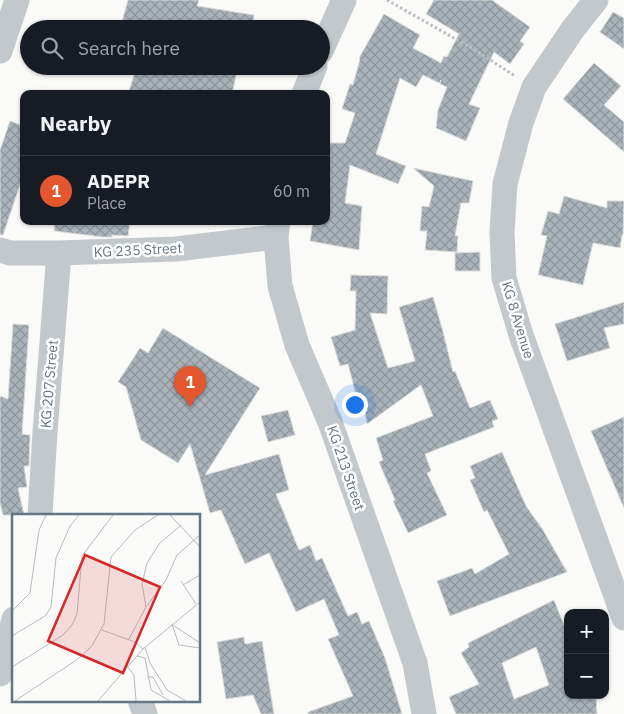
<!DOCTYPE html>
<html lang="en">
<head>
<meta charset="utf-8">
<style>
	:root { --surface:#171b24; --page:#242831; --text:#f1f3f6; --muted:#9ea1a6; --line:#363941; --accent:#e4572e }
	body { margin:0; font-family:"IBM Plex Sans",sans-serif; background:var(--page); color:var(--text) }
	.controls { position:absolute; right:15px; bottom:15px; display:grid; overflow:hidden; border-radius:10px; box-shadow:0 1px 4px #0004 }
	.controls button { width:45px; height:45px; display:grid; place-items:center; padding:0; border:0; border-bottom:1px solid var(--line); background:var(--surface); color:var(--text); font:25px sans-serif }
	.you { position:absolute; left:354px; top:404px; width:18px; height:18px; margin:-12px; border:4px solid #fff; border-radius:50%; background:#1a73e8; box-shadow:0 0 0 8px #1a73e833 }
	.badge { display:grid; place-items:center; width:32px; height:32px; border-radius:50%; background:var(--accent); color:#fff; font-size:16px; font-weight:700 }
	.pin { position:absolute; translate:-50% -41px; filter:drop-shadow(0 1px 2px #0008) }
	.pin::after { content:''; position:absolute; top:26px; width:18px; height:15px; background:inherit; clip-path:polygon(0 0,100% 0,50% 100%) }
	.list { margin:0; padding:0; list-style:none }
	h2 { display:flex; justify-content:space-between; align-items:center; height:65px; margin:0; padding:0 20px; font-size:21px }
	h2 small { font-size:16px; font-weight:400; color:var(--muted) }
	.list li { display:grid; grid-template-columns:32px 1fr auto; gap:15px; align-items:center; box-sizing:border-box; height:70px; padding:0 20px; border-top:1px solid var(--line) }
	.list b { display:block; font-size:19px; white-space:nowrap }
	.list p { margin:0; font-size:16px; white-space:nowrap; color:var(--muted) }
	.list em { font-size:16px; font-style:normal; color:var(--muted) }
	.icon { flex:none; width:28px; height:28px; fill:none; stroke:currentColor; stroke-width:2; stroke-linecap:round; stroke-linejoin:round }
	.map { position:relative; flex:none; width:624px; height:714px; overflow:hidden }
	.search { position:absolute; background:var(--surface); box-shadow:0 1px 4px #0004; left:20px; top:20px; width:310px; height:55px; display:flex; align-items:center; gap:12px; box-sizing:border-box; padding:0 18px; border-radius:28px; color:var(--muted); font-size:19px }
	.panel { position:absolute; background:var(--surface); box-shadow:0 1px 4px #0004; left:20px; top:90px; width:310px; height:135px; border-radius:10px }
	.map>svg:first-child { display:block }
	.building { fill:url(#building-cross-hatch); stroke:#dcdcda; fill-rule:evenodd }
	.lines { fill:none; stroke-linecap:round; stroke-linejoin:round }
	.path { stroke:#bbbfc2; stroke-width:3; stroke-dasharray:2.5 2.5; stroke-linecap:butt }
	.minor { stroke:#c3c8cc; stroke-width:25 }
	.labels { text-anchor:middle; stroke-width:5; stroke-linejoin:round; paint-order:stroke }
	.street-label { font-size:14px; fill:#657683; stroke:#fff }
	.inset-road { fill:none; stroke:#b5bdc2; stroke-width:1 }
	.view { fill:#d62828; fill-opacity:0.15; stroke:#d62828; stroke-width:2.5 }
	.inset-edge { fill:none; stroke:#657683; stroke-width:2.5 }
</style>
</head>
<body>
<div class="map">
<svg width="624" height="714" viewBox="0 0 624 714">
	<defs>
		<pattern id="building-cross-hatch" width="8" height="8" patternUnits="userSpaceOnUse" patternTransform="scale(1.25)"><rect width="8" height="8" fill="#aab3b9"/><path d="M0 0l8 8M0 8l8-8" fill="none" stroke="#8e969c"/></pattern>
	</defs>
	<rect width="100%" height="100%" fill="#fafaf8"/>
	<path class="building" d="M128,0h71l-2,6 57,9 -2,14h-132z
		M434,0h58l38,27 -10,14 4,3 -14,20 -16,-12 -25,52 11,4 -14,33 -30,-13 2,-18 9,-23 -7,-3 1,-4 -2,3 -16,-8 -7,12 -16,-9 -24,76 30,12 -8,18 -48,-19 -5,38 17,3 -3,44 -49,-9 3,-20h13v-78h19l10,-30 -13,-4 8,-25 3,1 7,-26 -1,-1 25,-44 36,21 -7,13 28,15 3,-7 3,1 12,-23 -33,-20z
		M613,12l11,6v31l-24,-17z
		M594,63l27,23 -17,19 20,17v30l-61,-53z
		M137,66h101l-6,28h-104z
		M10,121l14,5v47l-21,62h-3v-85z
		M413,168l60,13 -4,22h-8l-6,33h3l-1,16 -32,-2 2,-19h-7l2,-25 7,1 5,-21z
		M564,196l43,12v-7h17l-1,34h-1l-2,13 -27,-5 -10,42 -45,-10 9,-39 -6,-1 7,-24 11,3z
		M55,221h75l-2,15 -16,-1v2h-9l-49,-6z
		M480,252v19h-25v-18z
		M351,275l37,1 -1,38 -17,-1 18,55 27,-7 -16,-54 34,-10 9,31 11,44 2,-1 15,37 20,-8 8,19 -6,2 2,6 -69,27 6,17 -4,2 20,42 -39,18 -15,-32 2,-1 -16,-38 4,-2 -7,-22 57,-22 -12,-31 -54,39 -2,-14h-5l-12,-46 -8,2 -9,-29 24,-7 1,-39h-6z
		M624,302v22l-20,4 6,20 -43,13 -12,-37z
		M13,324l16,1 -7,109 8,1 -1,31h-5l3,21 -9,1 6,27h-21l-3,-12v-107l8,3z
		M163,328l97,60 -55,87 74,-21 10,36 -13,4 23,56 11,-5 6,16 6,-3 26,58 9,-4 5,12 7,-3 16,37 17,56h-94v-2l45,-16 -25,-57 11,-4 -15,-36 -28,13 -27,-59 -24,11 -24,-54 -11,3 -20,-69 -12,19 -37,-23 -15,-53 -8,-5 22,-34 8,5z
		M288,410l7,25 -27,7 -7,-26z
		M624,417v91l-33,-77z
		M502,452l24,54 17,24 24,42 -117,44 -13,-35 35,-13 3,6 34,-20 -22,-44 -3,2 -14,-32 5,-2 -5,-12z
		M554,600l14,35v60h28l1,19h-141l-7,-17 30,-13 -18,-31 8,-6 -1,-4zM536,647l13,38 -35,14 -12,-36z
		M244,637l1,7 17,-3 12,73h-13l-8,-19 -27,4 -9,-57z"/>
	<g class="lines">
		<path class="path" d="M387,0l88,50 40,26"/>
		<path class="minor" d="M596,0l-23,29 -39,58 -13,36 -16,61 -3,48 2,46 17,57 103,283
			M0,51l17,-51
			M321,51l23,-51
			M304,94l11,-28
			M278,221l-2,16 4,49 17,59 33,77 85,241 9,51
			M0,250l10,3h49l117,-4 100,-12
			M40,515l5,-83 14,-179
			M0,674l14,-55
			M140,700l5,14"/>
	</g>
	<g class="labels">
		<g class="street-label">
			<text transform="translate(138 250) rotate(-3)" y="5">KG 235 Street</text>
			<text transform="translate(518 320) rotate(73)" y="5">KG 8 Avenue</text>
			<text transform="translate(49 384) rotate(-85)" y="5">KG 207 Street</text>
			<text transform="translate(346 468) rotate(71)" y="5">KG 213 Street</text>
		</g>
	</g>
	<g transform="translate(12 514)">
		<rect width="188" height="188" fill="#fafaf8"/>
		<path class="inset-road" d="M158,1l30,32M169,67l15,23M171,71l17,-10M134,93l-4,-23 5,-21 12,-19 22,-19M0,97l18,-18 9,-63 7,-15M160,110l7,21 21,3M161,111l27,18M90,116l33,12 8,7M0,122l33,-20 6,-9 5,-49 14,-32 9,-11M117,125l17,-32 20,-27 11,-25 23,-20M133,133l5,16 17,27 19,11M125,142l8,2 6,32 19,11M115,152l7,9 2,26M0,153l51,-32 9,-10 5,-11 5,-58 31,-41M135,163h6l10,18M3,187l63,-42 14,-13 12,-22 7,-67 24,-27 23,-15M86,187l45,-52 57,-47"/>
		<path class="view" d="M73,41l75,32 -37,86 -75,-32z"/>
		<rect width="188" height="188" class="inset-edge"/>
	</g>
</svg>
<div class="controls">
<button>+</button>
<button>−</button>
</div>
<div class="you"></div>
<div class="pin badge" style="left:190px;top:407px">1</div>
<div class="search"><svg class="icon" aria-label="search" viewBox="0 0 24 24"><circle cx="10" cy="10" r="6"/><path d="M15 15l6 6"/></svg>Search here</div>
<section class="panel">
<h2>Nearby<small></small></h2>
<ul class="list">
<li><span class="badge">1</span><div><b>ADEPR</b><p>Place</p></div><em>60 m</em></li>
</ul>
</section>
</div>
</body>
</html>
